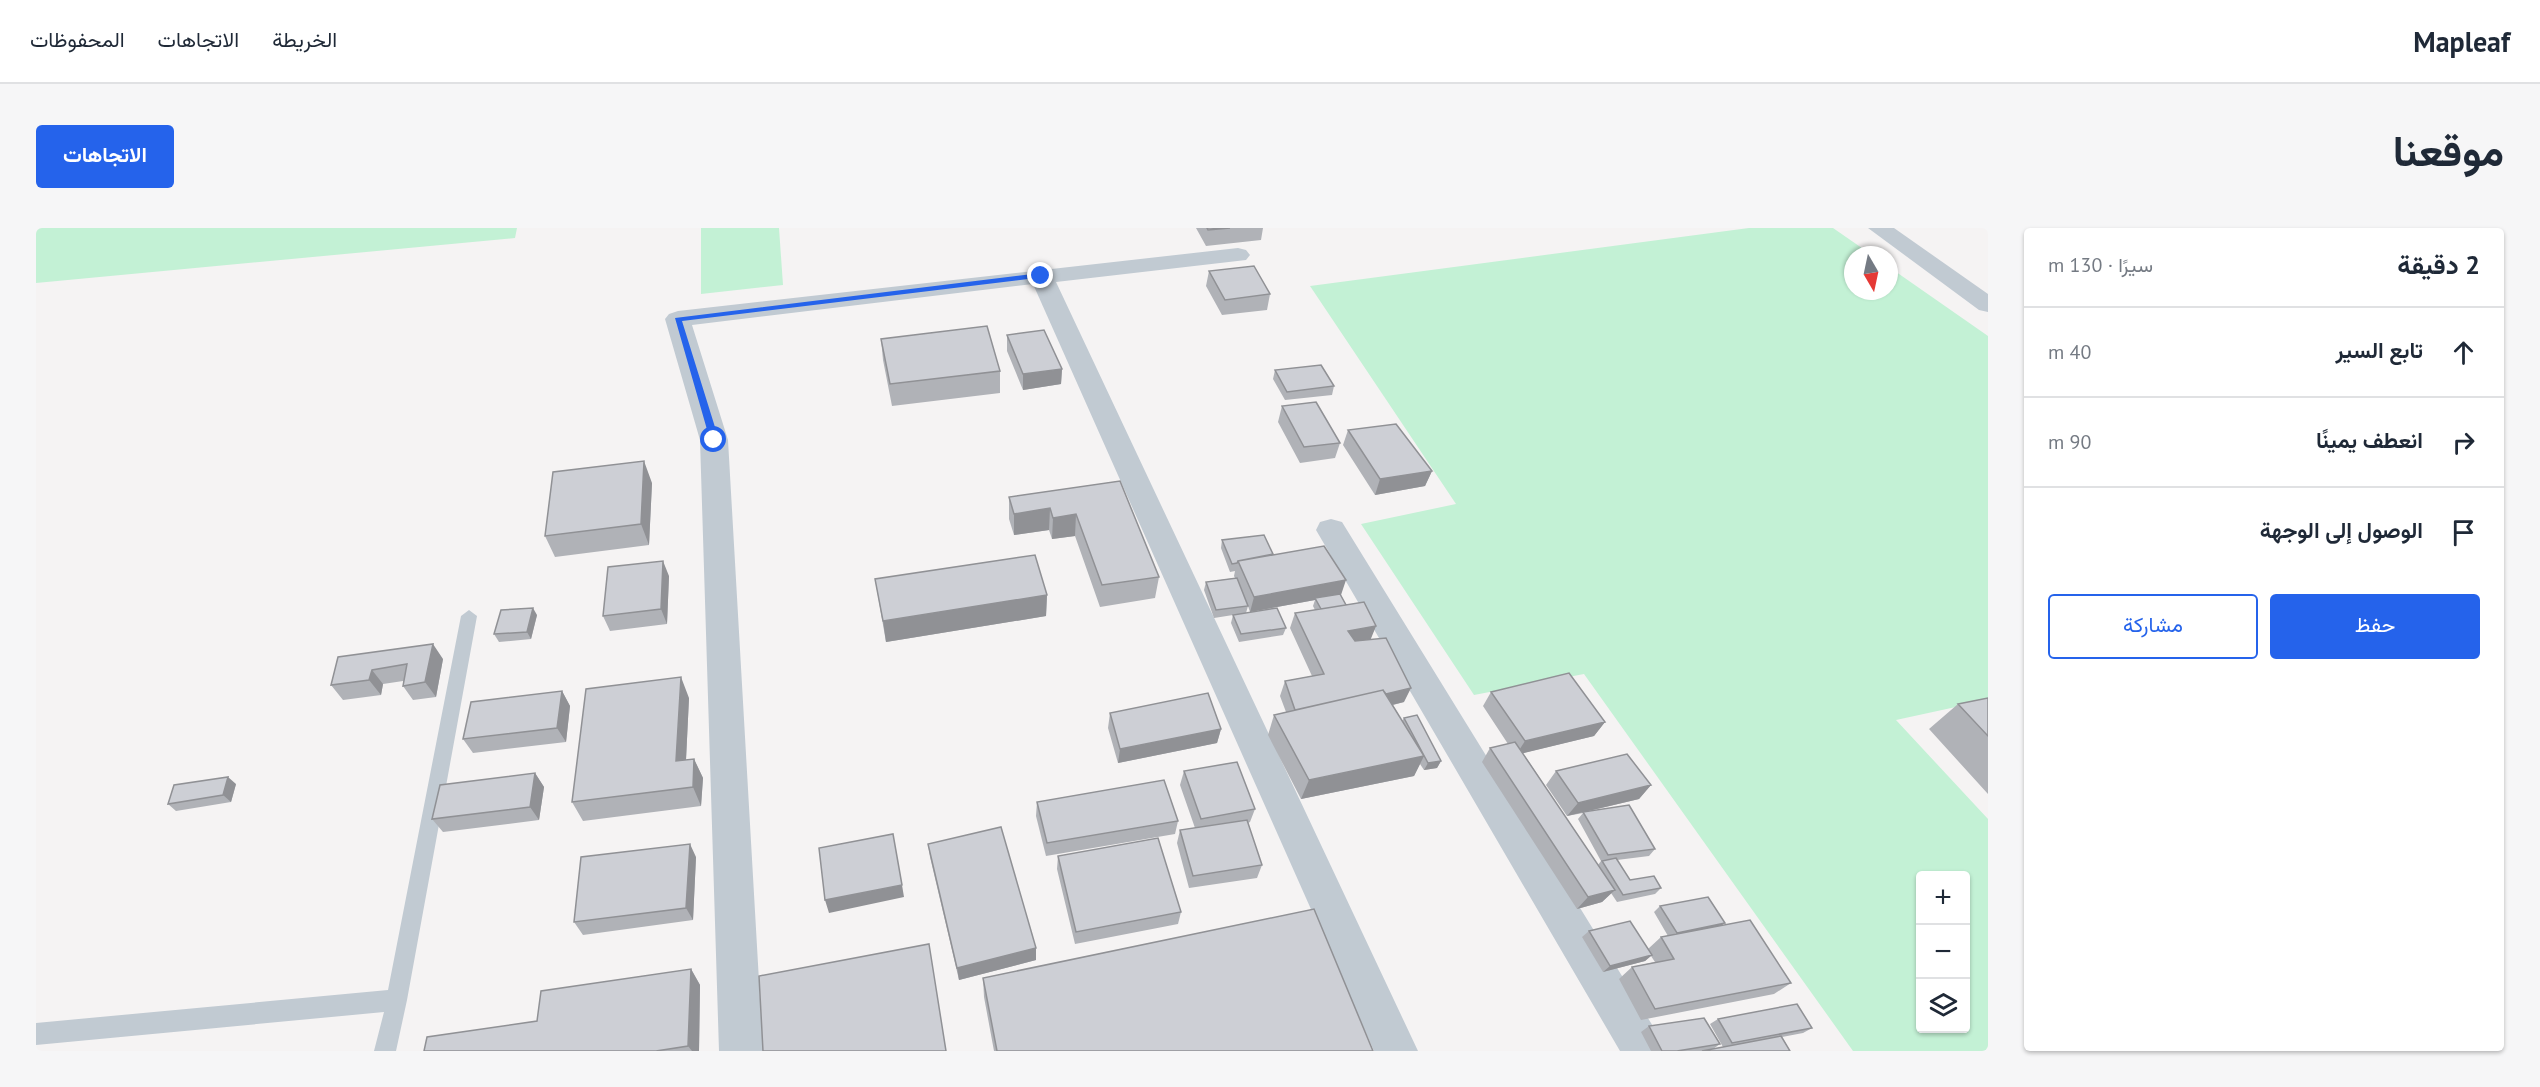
<!DOCTYPE html>
<html lang="ar">
<head>
<meta charset="utf-8">
<style>
	:root { --surface:#fff; --page:#f6f6f7; --text:#1f2937; --muted:#747a83; --line:#e0e1e3; --accent:#2563eb }
	body { margin:0; font-family:"PT Sans",Vazirmatn,sans-serif; background:var(--page); color:var(--text); direction:rtl }
	.controls { position:absolute; right:18px; bottom:18px; display:grid; overflow:hidden; border-radius:6px; box-shadow:0 2px 4px #0004 }
	.controls button { width:54px; height:54px; display:grid; place-items:center; padding:0; border:0; border-bottom:2px solid var(--line); background:var(--surface); color:var(--text); font:30px sans-serif }
	.compass { position:absolute; left:1808px; top:18px; width:54px; height:54px; border-radius:50%; background:var(--surface); box-shadow:0 2px 4px #0004; rotate:171deg }
	.stop { position:absolute; width:18px; height:18px; margin:-14px; border:4px solid #2563eb; border-radius:50%; background:#fff }
	.stop.end { background:#2563eb; border-color:#fff; box-shadow:0 2px 6px #0008 }
	.list { margin:0; padding:0; list-style:none }
	h2 { display:flex; justify-content:space-between; align-items:center; height:78px; margin:0; padding:0 24px; font-size:26px }
	h2 small { font-size:20px; font-weight:400; color:var(--muted) }
	.list li { display:grid; grid-template-columns:39px 1fr auto; gap:18px; align-items:center; box-sizing:border-box; height:90px; padding:0 24px; border-top:2px solid var(--line) }
	.list b { display:block; font-size:22px; white-space:nowrap }
	.list em { font-size:20px; font-style:normal; color:var(--muted) }
	.actions { display:flex; gap:12px; padding:18px 24px }
	.actions a { flex:1; padding:14px 0; border:2px solid var(--accent); border-radius:6px; text-align:center; font-size:21px; color:var(--accent) }
	.actions .main { background:var(--accent); color:#fff }
	.icon { flex:none; width:33px; height:33px; fill:none; stroke:currentColor; stroke-width:2; stroke-linecap:round; stroke-linejoin:round }
	.map { position:relative; flex:none; width:1952px; height:823px; overflow:hidden; direction:ltr; border-radius:6px }
	header { display:flex; align-items:center; gap:36px; box-sizing:border-box; height:84px; padding:0 30px; background:var(--surface); border-bottom:2px solid var(--line) }
	header strong { font-size:28px }
	nav { display:flex; gap:33px; margin-inline-start:auto; font-size:21px }
	.intro { display:flex; align-items:center; justify-content:space-between; box-sizing:border-box; height:144px; padding:0 36px }
	h1 { margin:0; font-size:42px }
	.button { padding:15px 27px; border-radius:6px; background:var(--accent); color:#fff; font-size:21px; font-weight:700 }
	main { display:flex; gap:36px; padding:0 36px }
	aside { flex:1; background:var(--surface); border-radius:6px; box-shadow:0 2px 4px #0004 }
	.map>svg:first-child { display:block }
	.green { fill:#c3f1d5; fill-rule:evenodd }
	.lines { fill:none; stroke-linecap:round; stroke-linejoin:round }
	.service { fill:#c1cad2; fill-rule:evenodd }
	.minor { fill:#c1cad2; fill-rule:evenodd }
	.wall { fill:#b0b2b7 }
	.shaded-wall { fill:#909195 }
	.building { fill:#cdcfd5; stroke:#909195; stroke-width:1.5 }
	.route { fill:#2563eb }
</style>
</head>
<body>
<header>
<strong>Mapleaf</strong>
<nav><a>الخريطة</a><a>الاتجاهات</a><a>المحفوظات</a></nav>
</header>
<div class="intro"><h1>موقعنا</h1><a class="button">الاتجاهات</a></div>
<main>
<aside>
<h2>2 دقيقة<small>سيرًا · 130 m</small></h2>
<ul class="list">
<li><svg class="icon" aria-label="ahead" viewBox="0 0 24 24"><path d="M12 20V5M6 11l6-6 6 6"/></svg><div><b>تابع السير</b></div><em>40 m</em></li>
<li><svg class="icon" aria-label="right" viewBox="0 0 24 24"><path d="M7 20v-9h11M14 6l5 5-5 5"/></svg><div><b>انعطف يمينًا</b></div><em>90 m</em></li>
<li><svg class="icon" aria-label="arrive" viewBox="0 0 24 24"><path d="M6 21V4h12l-3 4 3 4H6"/></svg><div><b>الوصول إلى الوجهة</b></div></li>
</ul>
<div class="actions"><a class="main">حفظ</a><a>مشاركة</a></div>
</aside>
<div class="map">
<svg width="1952" height="823" viewBox="0 0 1952 823">
	<rect width="100%" height="100%" fill="#f5f3f3"/>
	<path class="green" d="M0,0h481l-2,10 -479,45z
		M665,0h78l4,57 -82,9z
		M1713,0h84l39,27h-19v36h36v-24l99,69v364l-92,20 92,99v232h-135l-269,-377 -110,21 -113,-171 95,-20 -146,-218zM1884,648h46v152h-46z"/>
	<g class="lines">
		<path class="service" d="M433,382l8,6 -70,384 -11,51h-22l10,-39 -348,33v-22l352,-33 73,-374z"/>
		<path class="minor" d="M1832,0h26l94,66v18l-9,-2z
			M1202,20l8,2 4,5 -4,5 -190,22 362,769h-44l-341,-767 -341,41 36,115 35,611h-44l-19,-611 -35,-121 4,-5 9,-3z
			M1295,291l11,3 317,514 7,15h-46l-304,-521 4,-8z"/>
	</g>
	<path class="wall" d="M1160,0h67l-2,12 -55,6z
		M1173,43l61,23 -3,16 -45,5 -16,-29z
		M971,107l55,34 -1,15 -38,6 -16,-39z
		M845,111l119,32v22l-108,13 -9,-46z
		M1239,142l59,16 -2,9 -47,5 -12,-21z
		M1246,178l58,37 -5,15 -35,5 -22,-41z
		M1312,202l84,41 -7,15 -50,9 -32,-50z
		M1084,253l39,96 -4,21 -55,9 -25,-71 -23,3 -3,-9 -35,5 -5,-16v-22z
		M616,255l-3,62 -94,12 -10,-21z
		M1186,312l51,14 68,41 5,10 30,21 -6,13 34,63 -11,3 9,16 2,-3 37,43 -4,7 -13,2 -4,-6 -6,12 -113,23 -33,-64 6,-20 12,-3 -6,-16 5,-15 27,-5 -22,-48 5,-15 20,-3 -2,-4 2,-6 -65,12 -2,-6 -2,7 40,15 -3,7 -44,7 -8,-19 2,-8 -19,3 -10,-28 2,-8 29,-4 -1,-2 1,-5 -5,1 -9,-24z
		M633,348l-2,48 -57,7 -7,-15z
		M839,351l172,16 -1,21 -160,26z
		M501,387l-6,24 -32,3 -5,-8z
		M302,429l105,2 -7,38 -23,3 -10,-14v-5l-20,3 -2,11 -38,5 -12,-15z
		M526,463l8,15 -4,36 -93,11 -10,-14z
		M1455,464l114,30 -11,14 -71,17 75,112 3,-4 -23,-42 5,-6 -16,3 -21,-31 10,-14 95,14 -12,14 -50,12 66,38 -6,7 -32,4 13,20 31,8 -6,6 -38,8 -6,-9 -9,9 -25,7 -95,-147 8,-14 18,-4 -25,-38z
		M653,470l-3,62 8,-1 9,19 -2,28 -118,15 -11,-19z
		M1952,470v96l-59,-65 29,-25z
		M1074,485l111,16 -4,14 -99,20 -10,-35z
		M1148,543l71,38 -5,13 -2,1 14,42 -5,13 -68,10 -12,-45 3,-13 15,-2 -15,-43z
		M499,545l9,14 -5,33 -96,12 -11,-13z
		M200,556l-5,18 -55,9 -8,-7z
		M1001,574l141,19 -3,13 -129,22 -10,-40z
		M892,616l108,104v12l-77,20 -29,-123z
		M1022,628l123,56 -3,12 -103,20 -18,-75z
		M660,629l-3,63 -110,15 -9,-13z
		M1624,678l61,20 70,57 -17,11 -133,26 -22,-41 13,-12 23,-5 -4,-6 -6,5 -42,11 -21,-35 7,-6 59,18 13,-12 7,-1 -14,-24z
		M655,741l9,16 -1,66h-275l113,-30z
		M947,750l390,73h-379l-10,-54z
		M1682,791l94,9 -9,5 -21,4 8,14h-139l-10,-19 8,-6 71,18 -7,5 10,-2 -13,-23z"/>
	<path class="shaded-wall" d="M1026,141l-1,15 -38,6v-16z
		M608,233l8,22 -3,62 -8,-21z
		M1396,243l-7,15 -50,9 5,-16z
		M1014,280l-1,22 -35,5v-21z
		M1040,286l-1,22 -23,3 1,-21z
		M627,333l6,15 -2,48 -6,-15z
		M1310,352l-5,15 -26,3v2l-65,12 4,-15z
		M1011,367l-1,21 -160,26 -3,-21z
		M497,380l4,7 -6,24 -4,-7z
		M1340,398l-6,15 -27,5 5,-15z
		M397,416l10,15 -7,38 -11,-15z
		M336,442l11,14 -2,11 -12,-15z
		M645,449l8,21 -4,82 -9,-19z
		M1375,460l-7,14 -112,27 5,-14z
		M526,463l8,15 -4,36 -9,-14z
		M1569,494l-11,14 -78,19 9,-14z
		M1185,501l-4,14 -99,20 2,-14z
		M1388,528l-10,20 -113,23 8,-19z
		M658,531l9,19 -2,28 -8,-19z
		M1405,533l-4,7 -13,2 4,-7z
		M499,545l9,14 -5,33 -9,-13z
		M192,549l8,7 -5,18 -8,-7z
		M1615,557l-12,14 -72,17 11,-13z
		M654,616l6,13 -3,63 -7,-12z
		M866,657l2,12 -75,16 -4,-13z
		M1579,662l-13,12 -25,7 11,-12z
		M1689,695l-8,6 -47,10 7,-6z
		M1000,720v12l-77,20 -2,-12z
		M1616,727l-7,6 -42,11 7,-6z
		M655,741l9,16 -1,66h-7l-4,-5z"/>
	<path class="building" d="M1171,0h23l-22,2z
		M1218,38l16,28 -45,6 -16,-29z
		M951,98l13,45 -110,13 -9,-45z
		M1008,102l18,39 -39,5 -16,-39z
		M1285,137l13,21 -47,6 -12,-22z
		M1280,174l24,41 -36,4 -22,-41z
		M1360,196l36,47 -52,8 -32,-49z
		M608,233l-3,63 -96,12 8,-64z
		M1084,253l39,96 -57,8 -26,-71 -23,4 -3,-10 -36,6 -5,-17z
		M1228,307l9,19 -35,7 -1,2 -5,1 -10,-24z
		M1288,318l22,34 -92,17 -16,-36z
		M999,327l12,40 -164,26 -8,-42z
		M627,333l-2,48 -58,7 5,-49z
		M1201,350l11,28 -32,4 -10,-28z
		M1304,366l6,11 -25,4 -6,-11z
		M1328,374l12,24 -28,5 7,10 31,-3 25,50 -25,6 -3,-4 -88,20 -10,-29 39,-7 -29,-61z
		M497,380l-6,24 -33,2 7,-24z
		M1241,380l9,20 -45,6 -8,-19z
		M397,416l-8,38 -22,4 4,-22 -35,6 -3,10 -38,5 7,-28z
		M1533,445l36,49 -80,19 -34,-49z
		M645,449l-5,84 18,-2 -1,28 -121,15 14,-113z
		M1347,462l41,66 -115,24 -35,-65z
		M526,463l-5,37 -94,11 8,-37z
		M1172,465l13,36 -101,20 -10,-36z
		M1952,470v38l-30,-32z
		M1381,487l24,46 -13,2 -24,-45z
		M1479,514l100,148 -27,7 -98,-149z
		M1591,526l24,31 -73,18 -22,-32z
		M1201,534l18,47 -54,10 -17,-48z
		M499,545l-5,34 -98,12 8,-34z
		M192,549l-5,18 -55,9 6,-19z
		M1128,552l14,41 -131,22 -10,-41z
		M1593,577l26,44 -47,6 -25,-43z
		M1211,592l15,45 -69,11 -13,-46z
		M965,599l35,121 -79,20 -29,-124z
		M857,606l9,51 -77,15 -6,-52z
		M1122,610l23,74 -105,20 -18,-76z
		M654,616l-4,64 -112,14 7,-65z
		M1580,630l14,22 24,-4 7,12 -38,7 -21,-34z
		M1672,669l17,26 -48,10 -17,-27z
		M1278,681l59,142h-376l-14,-73z
		M1714,692l41,63 -136,26 -23,-42 42,-8 -13,-22z
		M1594,693l22,34 -42,11 -21,-35z
		M893,716l17,107h-183l-4,-75z
		M655,741l-3,77 -32,5h-232l3,-14 110,-16 4,-30z
		M1761,776l15,24 -80,15 -14,-24z
		M1668,790l16,26 -43,7h-15l-13,-25z
		M1745,808l9,15h-88z"/>
	<path class="route" d="M1005,45l3,4 -362,44 37,119 -5,3 -4,-3 -35,-122z"/>
</svg>
<div class="controls">
<button>+</button>
<button>−</button>
<button><svg class="icon" aria-label="layers" viewBox="0 0 24 24"><path d="M12 4l9 5-9 5-9-5zM3 14l9 5 9-5"/></svg></button>
</div>
<svg class="compass" viewBox="-18 -18 36 36"><path d="M0-13l5 13h-10z" fill="#e53935"/><path d="M0 13l5-13h-10z" fill="#747a83"/></svg>
<div class="stop" style="left:678px;top:212px"></div>
<div class="stop end" style="left:1005px;top:48px"></div>
</div>
</main>
</body>
</html>
